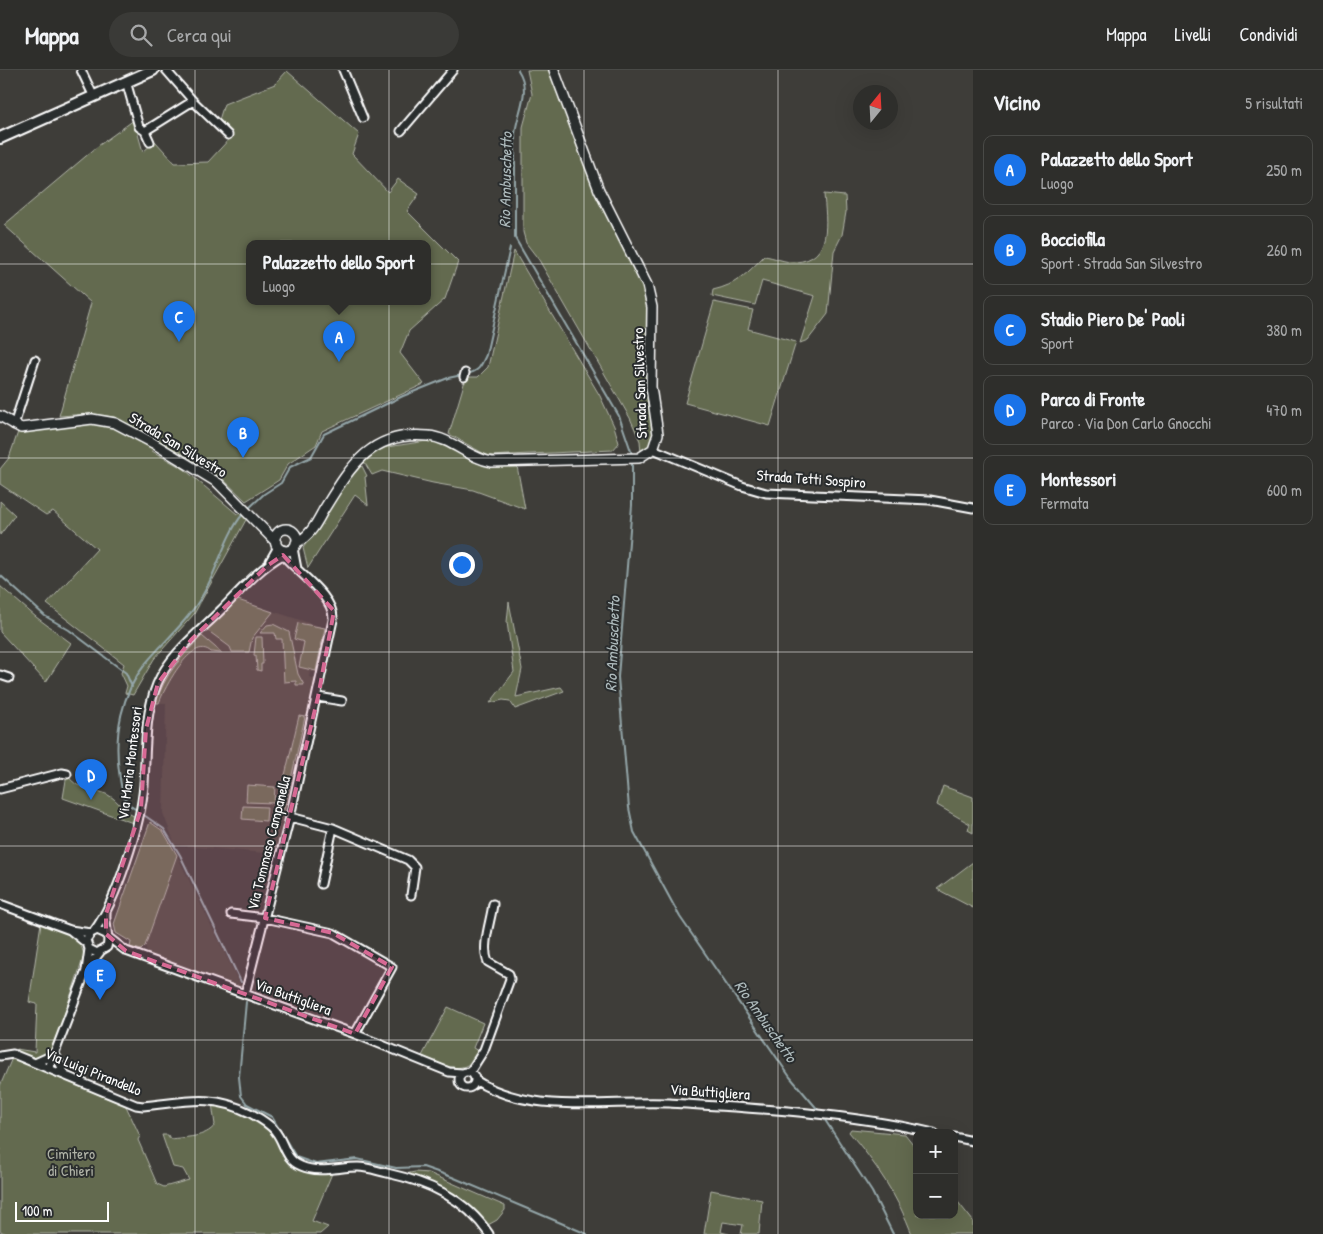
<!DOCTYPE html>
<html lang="it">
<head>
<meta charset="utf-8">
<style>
	:root { --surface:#2e2e2b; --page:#3a3a37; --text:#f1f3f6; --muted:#a7a8a9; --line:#494a47; --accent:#1a73e8 }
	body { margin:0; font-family:"Patrick Hand",sans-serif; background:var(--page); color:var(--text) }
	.controls { position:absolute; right:15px; bottom:15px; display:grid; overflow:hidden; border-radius:10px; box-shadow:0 5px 20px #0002 }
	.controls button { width:45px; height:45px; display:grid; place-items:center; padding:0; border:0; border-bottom:1px solid var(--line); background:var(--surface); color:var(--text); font:25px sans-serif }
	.compass { position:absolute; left:853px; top:15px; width:45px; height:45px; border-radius:50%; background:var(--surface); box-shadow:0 5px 20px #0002; rotate:18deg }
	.scale { position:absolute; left:15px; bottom:12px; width:94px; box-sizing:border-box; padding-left:5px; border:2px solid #fff; border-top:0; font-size:14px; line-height:18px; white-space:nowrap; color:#fff; -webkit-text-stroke:4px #2a2d2e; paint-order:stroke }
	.you { position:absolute; left:461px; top:494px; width:18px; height:18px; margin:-12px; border:4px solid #fff; border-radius:50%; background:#1a73e8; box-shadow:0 0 0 8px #1a73e833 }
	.badge { display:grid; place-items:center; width:32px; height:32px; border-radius:50%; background:var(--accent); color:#fff; font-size:16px; font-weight:700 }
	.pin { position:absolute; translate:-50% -41px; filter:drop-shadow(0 1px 2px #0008) }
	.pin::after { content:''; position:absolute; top:26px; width:18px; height:15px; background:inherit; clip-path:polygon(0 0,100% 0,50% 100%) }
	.popup { position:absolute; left:246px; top:170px; width:185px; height:65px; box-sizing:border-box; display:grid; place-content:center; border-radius:10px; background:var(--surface); filter:drop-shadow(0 1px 4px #0005); font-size:16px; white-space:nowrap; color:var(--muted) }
	.popup b { font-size:19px; color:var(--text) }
	.popup::after { content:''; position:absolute; left:50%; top:100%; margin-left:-10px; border:10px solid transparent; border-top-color:var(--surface) }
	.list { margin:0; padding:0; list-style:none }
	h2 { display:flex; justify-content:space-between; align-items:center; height:65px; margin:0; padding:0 20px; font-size:21px }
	h2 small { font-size:16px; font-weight:400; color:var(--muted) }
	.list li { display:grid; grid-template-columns:32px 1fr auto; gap:15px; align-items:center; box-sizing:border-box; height:70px; margin:0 10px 10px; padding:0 10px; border:1px solid var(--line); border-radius:10px }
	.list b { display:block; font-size:19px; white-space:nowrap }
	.list p { margin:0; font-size:16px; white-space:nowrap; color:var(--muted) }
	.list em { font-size:16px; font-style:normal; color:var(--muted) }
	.icon { flex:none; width:28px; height:28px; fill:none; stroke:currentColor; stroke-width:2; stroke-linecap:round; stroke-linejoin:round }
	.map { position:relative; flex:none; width:973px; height:1164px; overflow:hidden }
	header { display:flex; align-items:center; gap:30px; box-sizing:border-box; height:70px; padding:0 25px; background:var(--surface); border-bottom:1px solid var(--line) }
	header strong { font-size:24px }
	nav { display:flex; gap:28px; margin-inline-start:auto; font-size:18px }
	.search { width:350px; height:45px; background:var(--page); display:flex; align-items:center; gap:12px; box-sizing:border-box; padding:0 18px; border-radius:28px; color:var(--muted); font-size:19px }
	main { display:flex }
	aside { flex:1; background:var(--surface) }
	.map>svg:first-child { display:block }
	.built { fill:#4c4841 }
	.green { fill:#636a50; stroke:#b1b4a8; fill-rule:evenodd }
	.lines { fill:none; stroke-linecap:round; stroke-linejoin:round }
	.stream { stroke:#94a6a9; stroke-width:2 }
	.minor-casing { stroke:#fff; stroke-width:11 }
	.tertiary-casing { stroke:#fff; stroke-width:12 }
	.secondary-casing { stroke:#fff; stroke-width:14 }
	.minor { stroke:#2a2d2e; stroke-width:7 }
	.tertiary { stroke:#2a2d2e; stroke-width:9 }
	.secondary { stroke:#2a2d2e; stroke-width:10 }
	.marked { fill:#d76994; fill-opacity:0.2; stroke:#d76994; stroke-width:4; stroke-dasharray:10 6; stroke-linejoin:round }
	.grid { fill:none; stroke:#fff; stroke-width:1; stroke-opacity:0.55 }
	.labels { text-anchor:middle; stroke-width:4; stroke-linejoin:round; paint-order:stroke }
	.street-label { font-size:15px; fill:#fff; stroke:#2a2d2e }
	.park-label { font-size:15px; fill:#b1b4a8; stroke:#2a2d2e }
	.water-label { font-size:16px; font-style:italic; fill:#afbcbe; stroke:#2a2d2e }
</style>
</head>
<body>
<header>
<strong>Mappa</strong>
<div class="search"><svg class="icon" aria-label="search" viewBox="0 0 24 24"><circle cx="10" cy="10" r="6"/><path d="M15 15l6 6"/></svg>Cerca qui</div>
<nav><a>Mappa</a><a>Livelli</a><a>Condividi</a></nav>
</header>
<main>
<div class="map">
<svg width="973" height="1164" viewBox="0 0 973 1164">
	<rect width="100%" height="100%" fill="#3e3d39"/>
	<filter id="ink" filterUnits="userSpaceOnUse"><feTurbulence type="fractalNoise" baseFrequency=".02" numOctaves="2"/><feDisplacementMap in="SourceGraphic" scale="10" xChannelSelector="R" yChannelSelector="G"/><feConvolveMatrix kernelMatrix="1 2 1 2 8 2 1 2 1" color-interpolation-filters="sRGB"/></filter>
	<g filter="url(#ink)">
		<path class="built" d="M238,530l87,28 -9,44h-6l-1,5 6,2 -7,37 -33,138 -100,-9 -12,-32 3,-110h-10l4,-12 20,-33z
			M177,785l64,131 -1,2 -92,-33 -3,-9z"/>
		<path class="green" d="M527,0h24l91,210 6,23 7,130 -4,13 -10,7 -1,-12 -10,-23 -91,-158 -13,-17 -3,-11v-105l9,-33z
			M287,1l72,63 -7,20 36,38 10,-13 21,15 -12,17 51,51 -13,37 -36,32 -9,22 24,31 -102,47 -6,14 -28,19 -9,16 -33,21 -22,-21 -39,-25 -71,-38 -26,-3 -29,2 32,-113 -87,-78 94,-79 36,-26 9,32 12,-11 20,22 33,-1 25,-27 -14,-15 5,-16 51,-20zM250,173h178v58h-178z
			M824,124l21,2 1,16 -4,23 -8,16 -6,63 -20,26 -8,3 15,-47 -53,-15 -7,24 -43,-9 1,-6c23,-5 35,-17 51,-34 10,1 22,7 31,6 38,-2 31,-41 29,-68z
			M514,181l86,145 14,30 5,17 -6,7 -125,6 -39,-22 17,-57h12l10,-10z
			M714,232l39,8 -5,19 48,13 -26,84 -85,-23z
			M84,353l28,2 42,21 -2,5 32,18 53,45 4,-1 6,5 -53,96 -40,45 -21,36 -8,-2 2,-7 -6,-13 3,-9 -77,-60 50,-55 -44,-38 -7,4 -46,-31v-15l9,-11 9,-26z
			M427,371c26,2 29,14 50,22 13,5 27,3 40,3l8,43 -52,-19 -40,-7 -51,-12 -10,4 -9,-15 17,-12z
			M358,395l4,1 5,10 -2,1 3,28 -13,-10 -47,73 -5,-20z
			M0,431l15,14 -15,20z
			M0,516l36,31 35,26 -25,39 -46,-50z
			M238,530l35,12 -21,26 -3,14h-17l-2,-5 -23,-17z
			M509,532l13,67 -6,28 45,-10 3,4 -49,18 -5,-8 -7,-1 -13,3 24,-31 -7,-50z
			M298,553l27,5 -9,43 -17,-4 5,-25 -10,-3z
			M273,554l16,8 9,42 6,11h-8v-4l-12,1 -2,-43h-6l-1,-6h-15l7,-8z
			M202,566l20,17 -11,-1c-19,-18 -47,37 -52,51h-3c8,-28 26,-47 46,-67z
			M256,567h6l1,27h-2v7l-4,-1 -1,-14 -2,-1z
			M299,646l6,1 -21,93 -7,-1z
			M67,704c10,18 26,13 41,21 12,6 13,16 28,22l-3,6 -70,-25z
			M247,715l28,2 -1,16 -28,-1z
			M943,716l30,11v36l-5,-3 2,-6 -33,-19z
			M243,736l24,1 -1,14 -24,-2z
			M150,752l13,9 14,24 -32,91 -4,4 -11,-3 1,-5 -15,-9 -2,-9z
			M973,792v46l-36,-19z
			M41,853c19,7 40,11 43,33l-32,95c-11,10 -25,8 -36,-2l19,3 2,-48 -8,-2z
			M448,937l35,16 -10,25 5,3c-11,28 -35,14 -56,5z
			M12,988l114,48 14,30 -2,4 19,44 7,3 25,-7 -6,-11 -10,-2 -11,-32h6l2,4c14,-2 36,-1 45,-14l-3,-22c18,5 51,13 64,29 4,5 3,16 7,22 9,15 35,14 50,17l-21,50 16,6 -8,7h-313l-7,-3v-145z
			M851,1059l54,5 12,15v66h37v-18l19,24v13h-61c-14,-37 -37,-72 -63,-102z
			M415,1102l14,1 76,33v4l-8,10 -11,6 -20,-21 -61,-31z
			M711,1120l51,10 -3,34h-18l2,-9 -20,-3 -2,10 8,2h-25z"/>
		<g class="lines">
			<path class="stream" d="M518,0c14,21 -1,42 -3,64v104l104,178 13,38
				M466,304c13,-2 15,-8 20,-19l24,-107
				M632,391v44l-14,172 11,131 5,24 46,85 110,160 29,34
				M248,439l16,-15 17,-11 9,-16 21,-10 13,-23 79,-38 45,-18 14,-3
				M0,505l45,41 24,14 57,43 6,14
				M137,740c-15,-7 -16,-23 -18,-39 -5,-37 2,-77 27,-108 18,-22 41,-41 56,-67 15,-24 23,-61 41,-82
				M141,743l23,16 16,26 61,127
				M246,932l-7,75 2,19 6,8 25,13 24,40 20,7 41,-5 39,9 27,-1 29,10 135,57
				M823,1047l49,75 21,42"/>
			<g class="minor-casing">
				<path id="minor" d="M81,0l12,25
					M343,0l20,48
					M126,11l13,46 6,4 48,-30 -27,-31
					M193,31l35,34
					M145,61l5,11
					M401,61l52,-61
					M464,307l1,-4
					M14,355l21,-65
					M653,379l89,37 24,7 164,7 43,8
					M293,478l4,21
					M270,491l8,-14
					M0,605l9,3
					M318,627l24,4
					M0,719l62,-16 5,1
					M290,747l43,11 75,32 7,7 -4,28
					M321,814l12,-56
					M0,834l70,26 21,3
					M231,844l34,4 68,15 59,34 -37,67
					M70,860l16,13
					M94,861c23,-31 47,-107 50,-146 2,-34 0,-69 13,-101 12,-29 42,-52 64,-74 19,-19 38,-42 62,-55l1,-5
					M106,864l-9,-4 -6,3 -5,7 3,9 8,4 10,-6c3,-8 -2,-22 -1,-33
					M108,867l18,14 229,83 94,38 13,1
					M86,900l14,-18
					M245,924l45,-177 43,-197c2,-23 -35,-47 -50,-65
					M0,986l13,-2 123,51 7,1c42,-4 68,-13 107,7 9,5 19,10 25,18 10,12 9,28 26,35 19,8 37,1 57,1 9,0 20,4 29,6 41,9 78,25 102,61
					M35,993l20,-9 10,20
					M49,998l37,-97 3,-22
					M459 1010a8 8 0 1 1 16 0a8 8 0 1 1-16 0Z
					M470,1002l14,-22 26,-71 -1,-5 -21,-12c-7,-16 3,-41 5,-58
					M475,1010c56,36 132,20 194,23 88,5 179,10 265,30
					M954,1067l19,4"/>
			</g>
			<g class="tertiary-casing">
				<path id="tertiary" d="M0,346l21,12 71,-9 23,4 38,20 65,40 58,59
					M275 470a11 11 0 1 1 22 0a11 11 0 1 1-22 0Z
					M296,473c14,-7 20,-19 27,-32 26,-42 47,-81 105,-75 24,2 40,22 64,26l147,-4 14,-9 5,-15 -7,-47 1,-80 -5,-22 -48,-95 -45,-120"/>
			</g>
			<g class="secondary-casing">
				<path id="secondary" d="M0,68l153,-68"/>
			</g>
			<use href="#minor" class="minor"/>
			<use href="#tertiary" class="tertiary"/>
			<use href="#secondary" class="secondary"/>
		</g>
	</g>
	<path class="marked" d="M283,485l51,56 -16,86 -53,221 68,15 59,34 -37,67 -229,-83 -20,-17v-20l35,-105 5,-80 12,-46 33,-43 76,-74z"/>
	<path class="grid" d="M195,0v1164M389,0v1164M584,0v1164M778,0v1164M0,194h973M0,388h973M0,582h973M0,776h973M0,970h973"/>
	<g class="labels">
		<g class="street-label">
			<text transform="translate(640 313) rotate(-92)" y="5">Strada San Silvestro</text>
			<text transform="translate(178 375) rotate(31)" y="5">Strada San Silvestro</text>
			<text transform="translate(811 409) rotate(4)" y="5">Strada Tetti Sospiro</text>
			<text transform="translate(130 693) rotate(-83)" y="5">Via Maria Montessori</text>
			<text transform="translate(269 773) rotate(-76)" y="5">Via Tommaso Campanella</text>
			<text transform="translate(293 927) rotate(20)" y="5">Via Buttigliera</text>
			<text transform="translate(93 1002) rotate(22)" y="5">Via Luigi Pirandello</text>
			<text transform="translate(710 1022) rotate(4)" y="5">Via Buttigliera</text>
		</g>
		<g class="park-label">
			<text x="71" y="1089">Cimitero<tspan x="71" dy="17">di Chieri</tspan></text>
		</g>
		<g class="water-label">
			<text transform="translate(505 110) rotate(-89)" y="6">Rio Ambuschetto</text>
			<text transform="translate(612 574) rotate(-88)" y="6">Rio Ambuschetto</text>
			<text transform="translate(766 951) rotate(55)" y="6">Rio Ambuschetto</text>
		</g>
	</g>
</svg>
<div class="controls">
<button>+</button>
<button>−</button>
</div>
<svg class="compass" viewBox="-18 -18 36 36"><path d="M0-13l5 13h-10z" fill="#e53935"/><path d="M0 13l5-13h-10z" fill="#a7a8a9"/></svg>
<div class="scale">100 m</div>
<div class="you"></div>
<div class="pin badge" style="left:339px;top:292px">A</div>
<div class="popup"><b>Palazzetto dello Sport</b>Luogo</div>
<div class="pin badge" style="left:243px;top:388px">B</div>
<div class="pin badge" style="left:179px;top:272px">C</div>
<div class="pin badge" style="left:91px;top:730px">D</div>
<div class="pin badge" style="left:100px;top:930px">E</div>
</div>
<aside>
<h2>Vicino<small>5 risultati</small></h2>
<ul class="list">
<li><span class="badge">A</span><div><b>Palazzetto dello Sport</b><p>Luogo</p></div><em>250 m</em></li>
<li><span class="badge">B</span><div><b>Bocciofila</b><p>Sport · Strada San Silvestro</p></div><em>260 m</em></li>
<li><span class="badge">C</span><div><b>Stadio Piero De' Paoli</b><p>Sport</p></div><em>380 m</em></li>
<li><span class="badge">D</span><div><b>Parco di Fronte</b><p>Parco · Via Don Carlo Gnocchi</p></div><em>470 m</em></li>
<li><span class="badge">E</span><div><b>Montessori</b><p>Fermata</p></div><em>600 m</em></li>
</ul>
</aside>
</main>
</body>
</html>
